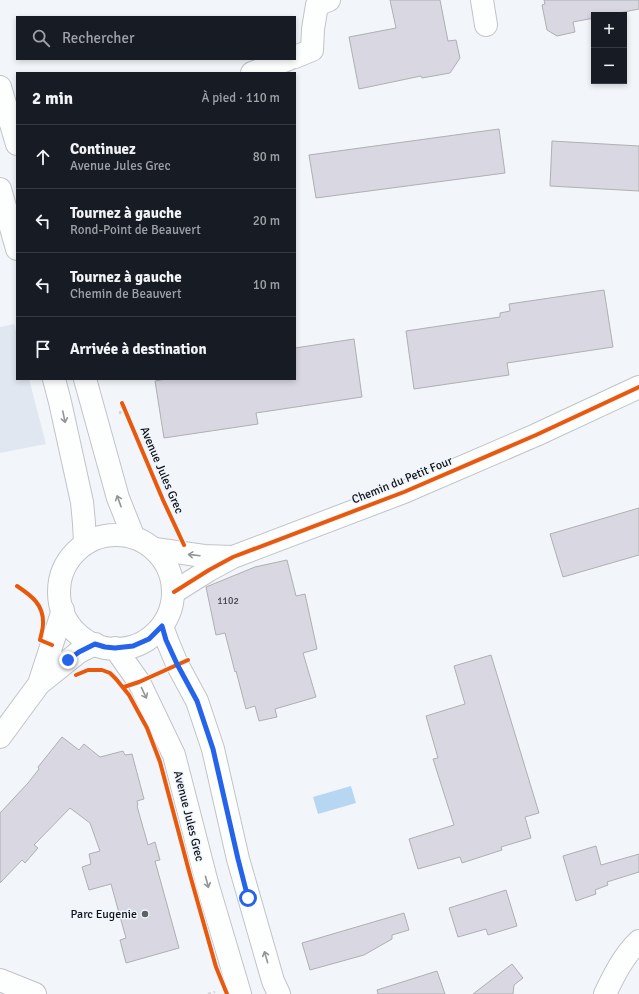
<!DOCTYPE html>
<html lang="fr">
<head>
<meta charset="utf-8">
<style>
	:root { --surface:#171b24; --page:#242831; --text:#f1f3f6; --muted:#9ea1a6; --line:#363941 }
	body { margin:0; font-family:Signika,sans-serif; background:var(--page); color:var(--text) }
	.controls { position:absolute; right:12px; top:12px; display:grid; overflow:hidden; border-radius:0px; box-shadow:0 2px 6px #0003 }
	.controls button { width:36px; height:36px; display:grid; place-items:center; padding:0; border:0; border-bottom:1px solid var(--line); background:var(--surface); color:var(--text); font:20px sans-serif }
	.stop { position:absolute; width:12px; height:12px; margin:-9px; border:3px solid #2563eb; border-radius:50%; background:#fff }
	.stop.end { background:#2563eb; border-color:#fff; box-shadow:0 1px 4px #0008 }
	.list { margin:0; padding:0; list-style:none }
	h2 { display:flex; justify-content:space-between; align-items:center; height:52px; margin:0; padding:0 16px; font-size:17px }
	h2 small { font-size:13px; font-weight:400; color:var(--muted) }
	.list li { display:grid; grid-template-columns:26px 1fr auto; gap:12px; align-items:center; box-sizing:border-box; height:64px; padding:0 16px; border-top:1px solid var(--line) }
	.list b { display:block; font-size:15px; white-space:nowrap }
	.list p { margin:0; font-size:13px; white-space:nowrap; color:var(--muted) }
	.list em { font-size:13px; font-style:normal; color:var(--muted) }
	.icon { flex:none; width:22px; height:22px; fill:none; stroke:currentColor; stroke-width:2; stroke-linecap:round; stroke-linejoin:round }
	.map { position:relative; flex:none; width:639px; height:994px; overflow:hidden }
	.search { position:absolute; background:var(--surface); box-shadow:0 2px 6px #0003; left:16px; top:16px; width:280px; height:44px; display:flex; align-items:center; gap:10px; box-sizing:border-box; padding:0 14px; border-radius:0px; color:var(--muted); font-size:15px }
	.panel { position:absolute; background:var(--surface); box-shadow:0 2px 6px #0003; left:16px; top:72px; width:280px; height:308px; border-radius:0px }
	.map>svg:first-child { display:block }
	.built { fill:#e0e7f1 }
	.water { fill:#b6d6f2 }
	.building { fill:#d8d7e2; stroke:#aeb0b2 }
	.lines { fill:none; stroke-linecap:round; stroke-linejoin:round }
	.street-casing { stroke:#c1c4c7; stroke-width:24 }
	.secondary-casing { stroke:#c1c4c7; stroke-width:24 }
	.path { stroke:#d2d3d5; stroke-width:2.5; stroke-dasharray:3 3; stroke-linecap:butt }
	.street { stroke:#fdfefe; stroke-width:22 }
	.secondary { stroke:#fdfefe; stroke-width:22 }
	.cycleway-casing { stroke:#eff5fd; stroke-width:6 }
	.cycleway { stroke:#e8590c; stroke-width:4 }
	.oneway { stroke:#929495 }
	.route { stroke:#2563eb; stroke-width:5 }
	.poi-dot { fill:#5f6265; stroke:#eff5fd; stroke-width:1.5 }
	.labels { text-anchor:middle; stroke-width:3; stroke-linejoin:round; paint-order:stroke }
	.number-label { font-size:10px; fill:#424348 }
	.street-label { font-size:12px; fill:#101215; stroke:#eff5fd }
	.poi-label { font-size:12px; fill:#101215; stroke:#eff5fd; text-anchor:end }
</style>
</head>
<body>
<div class="map">
<svg width="639" height="994" viewBox="0 0 639 994">
	<rect width="100%" height="100%" fill="#f2f6fa"/>
	<path class="built" d="M14,324l3,10v45h12l17,65 -46,9v-126z"/>
	<path class="water" d="M351,786l5,17 -38,11 -5,-17z"/>
	<path class="building" d="M390,0h50l8,41 8,-1 4,18 -10,15 -28,5 -1,-2 -62,13 -10,-52 47,-9z
		M544,0h95v9l-30,6h-15v3l-21,4 2,10 -18,4 -10,-6 -5,-25 3,-1z
		M499,129l6,44 -189,25 -7,-43z
		M552,141l87,5v45l-89,-5z
		M604,290l9,57 -106,16 2,12 -95,14 -8,-58 94,-14v-4l10,-2 -1,-7z
		M354,339l8,58 -106,16 2,11 -94,14 -9,-57 11,-2h129v-31z
		M639,508v47l-76,22 -13,-43z
		M287,560l9,36 9,-2 12,55 -14,4 13,44 -41,12 2,8 -18,4 -4,-15 -9,3 -10,-38 -1,1 -10,-39 -9,2 -10,-48 49,-20z
		M491,655l48,158 -14,4 6,21 -30,9 1,3 -40,13 -2,-6 -42,12 -9,-30 45,-14 -21,-66 5,-1 -12,-42 39,-12 -11,-38z
		M62,737l17,13 5,-6 16,13 23,-6 2,4 7,-1 12,45 -7,2 1,4 -1,1 11,39 7,-3 5,18 -5,1 24,87 -53,15 -6,-23 6,-2 -15,-54 -22,6 -7,-23 9,-3 -2,-10 11,-3 -10,-28 -20,-15 -36,37 4,3 -13,15 -3,-3 -22,23v-70l28,-30 11,-14 -1,-2z
		M596,846l5,19 38,-11v18l-32,10 1,3 -13,5 1,4 -20,7 -13,-45z
		M506,890l11,36 -29,9 -2,-6 -28,8 -9,-29z
		M404,913l5,17 -17,5v4l-28,16 -54,15 -8,-27z
		M512,964l11,14 -9,7 -1,9h-40z
		M437,971l8,23h-67l-1,-4z"/>
	<g class="lines">
		<g class="street-casing">
			<path id="street" d="M482,0l4,25
				M295,57l17,-7 1,-21 4,-24 12,-5
				M252,73l37,-14
				M155,549l49,7 28,1
				M174,592l35,-22 24,-13 171,-65 132,-57 103,-48
				M39,684l24,-74
				M0,737l39,-53 40,-32 16,-8
				M0,980l35,14
				M605,994c9,-19 19,-39 34,-53"/>
		</g>
		<g class="secondary-casing">
			<path id="secondary" d="M0,87l17,57
				M0,189l17,60
				M54,379l6,23 22,100 2,21 1,21
				M85,379l33,119 16,40
				M59 592a57 57 0 1 1 114 0a57 57 0 1 1-114 0Z
				M162,626l5,14 10,24 20,37 16,48 25,110 35,122 6,13
				M115,648l24,34 35,73 33,128 33,111"/>
		</g>
		<path class="path" d="M120,414l2,-11
			M208,994l7,-2"/>
		<use href="#street" class="street"/>
		<use href="#secondary" class="secondary"/>
		<g class="cycleway-casing">
			<path id="cycleway" d="M122,403l41,97 21,45
				M17,586c15,10 27,19 26,38 0,5 -2,11 -3,16l12,5
				M174,592l35,-22 24,-13 171,-65 132,-57 103,-48
				M76,675l12,-5h14l8,3 6,6 13,16 18,33 13,34 30,113 26,92 11,27
				M124,687l15,-5 49,-22"/>
		</g>
		<use href="#cycleway" class="cycleway"/>
	</g>
	<defs><path id="oneway-shaft" d="M-6 0H5M1.5-3L5.5 0L1.5 3" fill="none" stroke-width="1.6" stroke-linecap="round" stroke-linejoin="round"/></defs>
	<g class="oneway">
		<use href="#oneway-shaft" transform="translate(64 417) rotate(78)"/>
		<use href="#oneway-shaft" transform="translate(119 501) rotate(-110)"/>
		<use href="#oneway-shaft" transform="translate(194 555) rotate(-173)"/>
		<use href="#oneway-shaft" transform="translate(144 693) rotate(65)"/>
		<use href="#oneway-shaft" transform="translate(207 882) rotate(75)"/>
		<use href="#oneway-shaft" transform="translate(266 957) rotate(-106)"/>
	</g>
	<g class="lines">
		<path class="route" d="M68,660l11,-8 16,-8 10,3 10,1 18,-2 16,-7 13,-13 4,14 11,24 20,37 16,48 25,110 10,39"/>
	</g>
	<circle class="poi-dot" cx="145" cy="914" r="4"/>
	<g class="labels">
		<g class="number-label">
			<text x="228" y="604">1102</text>
		</g>
		<g class="street-label">
			<text transform="translate(162 470) rotate(67)" y="4">Avenue Jules Grec</text>
			<text transform="translate(402 480) rotate(-22)" y="4">Chemin du Petit Four</text>
			<text transform="translate(189 816) rotate(76)" y="4">Avenue Jules Grec</text>
		</g>
		<g class="poi-label">
			<text x="137" y="918">Parc Eugenie</text>
		</g>
	</g>
</svg>
<div class="controls">
<button>+</button>
<button>−</button>
</div>
<div class="stop" style="left:248px;top:898px"></div>
<div class="stop end" style="left:68px;top:660px"></div>
<div class="search"><svg class="icon" aria-label="search" viewBox="0 0 24 24"><circle cx="10" cy="10" r="6"/><path d="M15 15l6 6"/></svg>Rechercher</div>
<section class="panel">
<h2>2 min<small>À pied · 110 m</small></h2>
<ul class="list">
<li><svg class="icon" aria-label="ahead" viewBox="0 0 24 24"><path d="M12 20V5M6 11l6-6 6 6"/></svg><div><b>Continuez</b><p>Avenue Jules Grec</p></div><em>80 m</em></li>
<li><svg class="icon" aria-label="left" viewBox="0 0 24 24"><path d="M17 20v-9H6M10 6l-5 5 5 5"/></svg><div><b>Tournez à gauche</b><p>Rond-Point de Beauvert</p></div><em>20 m</em></li>
<li><svg class="icon" aria-label="left" viewBox="0 0 24 24"><path d="M17 20v-9H6M10 6l-5 5 5 5"/></svg><div><b>Tournez à gauche</b><p>Chemin de Beauvert</p></div><em>10 m</em></li>
<li><svg class="icon" aria-label="arrive" viewBox="0 0 24 24"><path d="M6 21V4h12l-3 4 3 4H6"/></svg><div><b>Arrivée à destination</b></div></li>
</ul>
</section>
</div>
</body>
</html>
